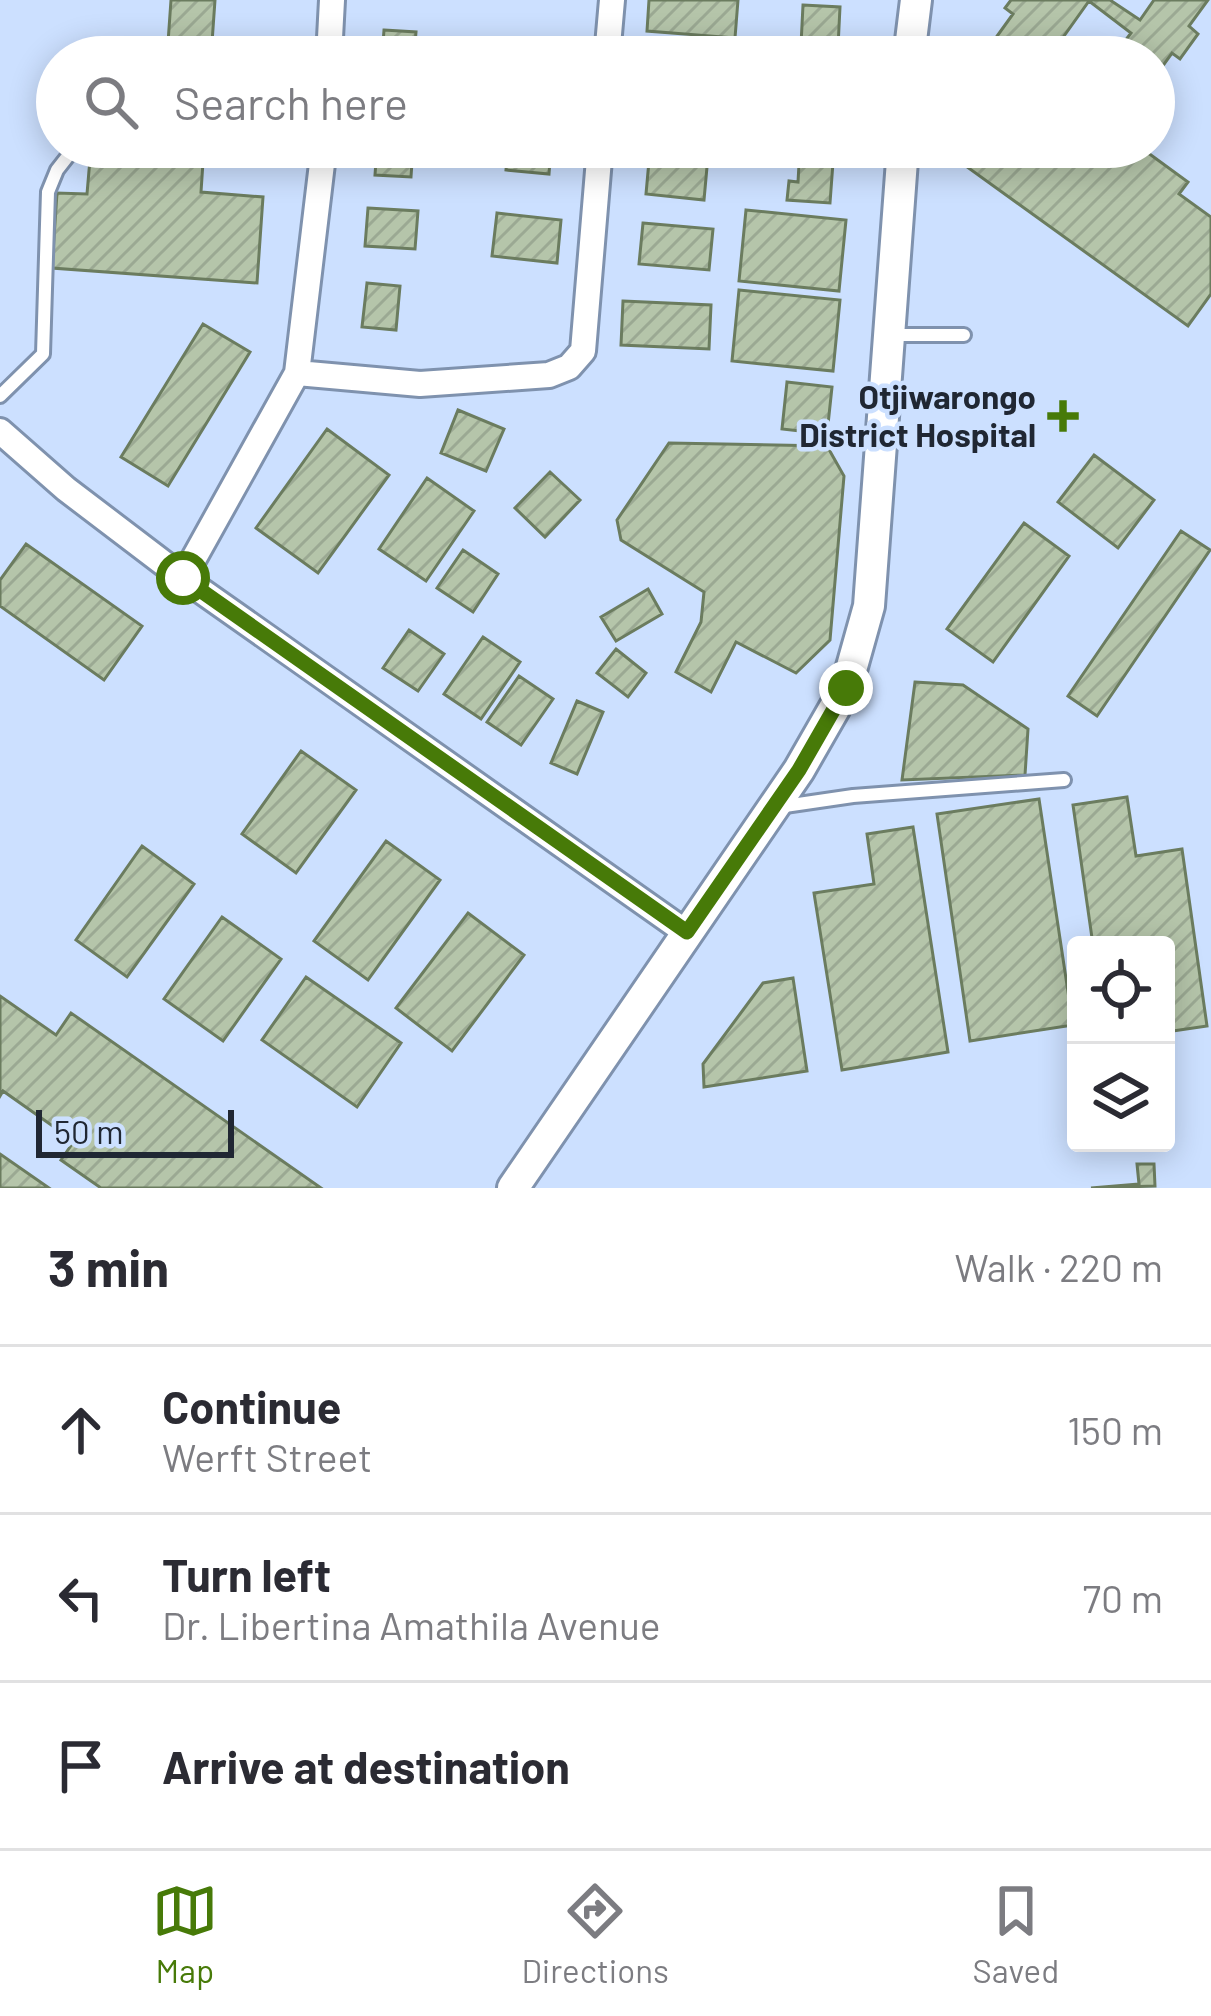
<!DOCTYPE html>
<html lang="en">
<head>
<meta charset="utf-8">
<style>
	:root { --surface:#fff; --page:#f2f2f3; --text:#2b2b33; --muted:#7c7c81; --line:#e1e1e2; --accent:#477a08 }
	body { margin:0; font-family:Barlow,sans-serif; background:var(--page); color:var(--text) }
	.controls { position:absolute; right:36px; bottom:36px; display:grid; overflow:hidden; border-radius:12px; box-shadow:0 6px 30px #0003 }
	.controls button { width:108px; height:108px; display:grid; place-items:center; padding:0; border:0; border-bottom:3px solid var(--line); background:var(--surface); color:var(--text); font:60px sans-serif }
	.scale { position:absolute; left:36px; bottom:30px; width:198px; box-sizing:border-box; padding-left:12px; border:6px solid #202733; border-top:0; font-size:33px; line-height:42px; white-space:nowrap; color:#202733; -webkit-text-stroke:9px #cce0ff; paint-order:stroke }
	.stop { position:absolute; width:36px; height:36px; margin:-27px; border:9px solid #477a08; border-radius:50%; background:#fff }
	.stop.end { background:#477a08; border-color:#fff; box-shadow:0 3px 12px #0008 }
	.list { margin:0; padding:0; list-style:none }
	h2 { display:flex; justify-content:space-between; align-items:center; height:156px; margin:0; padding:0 48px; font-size:51px }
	h2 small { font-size:39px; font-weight:400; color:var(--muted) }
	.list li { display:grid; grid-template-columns:78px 1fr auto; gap:36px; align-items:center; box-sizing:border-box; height:168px; padding:0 48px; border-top:3px solid var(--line) }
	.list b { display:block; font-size:45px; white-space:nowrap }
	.list p { margin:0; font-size:39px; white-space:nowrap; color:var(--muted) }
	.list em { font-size:39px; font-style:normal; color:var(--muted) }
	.icon { flex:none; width:66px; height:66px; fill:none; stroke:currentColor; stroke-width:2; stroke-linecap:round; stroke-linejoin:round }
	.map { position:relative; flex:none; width:1211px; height:1188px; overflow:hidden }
	.search { position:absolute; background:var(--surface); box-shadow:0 6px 30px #0003; left:36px; right:36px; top:36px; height:132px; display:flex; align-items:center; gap:30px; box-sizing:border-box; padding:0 42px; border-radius:66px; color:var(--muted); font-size:45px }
	.sheet { height:660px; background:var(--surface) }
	nav { display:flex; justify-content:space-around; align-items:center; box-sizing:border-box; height:168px; border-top:3px solid var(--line); background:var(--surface); font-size:33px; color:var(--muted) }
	nav a { display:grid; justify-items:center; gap:6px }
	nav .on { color:var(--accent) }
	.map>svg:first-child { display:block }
	.building { fill:url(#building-hatch); stroke:#6b7c5f; stroke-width:3 }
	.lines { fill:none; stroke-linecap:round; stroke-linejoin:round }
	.service-casing { stroke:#7f92ae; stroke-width:18 }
	.minor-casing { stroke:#7f92ae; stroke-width:30 }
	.tertiary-casing { stroke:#7f92ae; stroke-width:36 }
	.service { stroke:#fff; stroke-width:12 }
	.minor { stroke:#fff; stroke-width:24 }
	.tertiary { stroke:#fff; stroke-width:30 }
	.route { stroke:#477a08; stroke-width:15 }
	.poi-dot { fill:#477a08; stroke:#cce0ff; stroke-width:4.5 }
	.labels { text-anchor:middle; stroke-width:9; stroke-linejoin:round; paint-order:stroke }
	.poi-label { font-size:33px; font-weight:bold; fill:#202733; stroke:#cce0ff; text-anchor:end }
</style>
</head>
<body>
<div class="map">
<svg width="1211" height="1188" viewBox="0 0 1211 1188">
	<defs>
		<pattern id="building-hatch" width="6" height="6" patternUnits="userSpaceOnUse" patternTransform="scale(3)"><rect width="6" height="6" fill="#b5c5aa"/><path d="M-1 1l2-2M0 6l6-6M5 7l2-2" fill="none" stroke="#9ba993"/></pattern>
	</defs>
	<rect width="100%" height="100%" fill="#cce0ff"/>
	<path class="building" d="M171,0h44l-4,57h-44z
		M649,0h89l-3,38 -88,-7z
		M1011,0h99l30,20 14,-20h54l-19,26 9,8 -18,25 -8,-6 -18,25v-21h-41l18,-24 -42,-32 -40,56h-67l31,-43 -8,-6z
		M803,5l37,2 -2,40 -37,-2z
		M384,30l32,2 -2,25h-32z
		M521,40l37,4 -1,13h-38z
		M134,147h70l-3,45 62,5 -6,86 -205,-15 5,-75 30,1 3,-35 43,3z
		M377,147h36l-2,30 -36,-2z
		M508,147h43l-2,27 -43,-4z
		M800,147l34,2 -4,54 -43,-3 2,-19 9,1z
		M964,147h115l13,9 6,-9h42l48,35 -9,12 32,23v77l-23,32 -232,-167z
		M650,150l58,6 -4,44 -58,-6z
		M368,208l50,3 -3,38 -50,-3z
		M746,210l100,10 -7,71 -100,-10z
		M497,213l64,7 -4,43 -65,-7z
		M643,223l70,6 -4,41 -70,-6z
		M367,283l33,3 -4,44 -34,-3z
		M739,290l101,10 -7,71 -101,-10z
		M623,301l88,4 -2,44 -88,-4z
		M203,324l47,28 -82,134 -47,-29z
		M787,382l45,5 -5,47 -45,-5z
		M458,410l46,19 -18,42 -45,-18z
		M327,429l62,46 -71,98 -62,-45z
		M669,443l158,3 17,30 -14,164 -34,33 -60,-31 -25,50 -35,-20 25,-50 3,-30 -83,-52 -4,-20z
		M1094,455l60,45 -36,48 -60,-46z
		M550,472l30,28 -35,37 -30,-29z
		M427,478l47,33 -48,70 -47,-32z
		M1024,523l45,33 -76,106 -46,-33z
		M1181,531l29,19 -113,166 -29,-20z
		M26,544l116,82 -38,54 -104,-74v-26z
		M463,550l35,24 -25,38 -36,-24z
		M648,589l14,25 -46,27 -15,-24z
		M409,630l35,24 -26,37 -35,-23z
		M483,637l37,25 -39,57 -37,-25z
		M616,649l30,24 -18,24 -31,-24z
		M519,676l34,23 -32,46 -34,-23z
		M915,682l48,3 65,44 -3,46 -123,5z
		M577,701l26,11 -26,62 -26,-11z
		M301,751l55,39 -60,83 -54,-39z
		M1127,797l9,59 46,-7 25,177 -41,6v-87h-73l-20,-140z
		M1039,799l34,226 -103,16 -33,-227z
		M913,827l35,225 -106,18 -28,-177 60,-9 -7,-50z
		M386,841l54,39 -72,100 -54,-39z
		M142,846l52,38 -67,93 -51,-37z
		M468,913l56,42 -72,96 -56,-43z
		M222,917l59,42 -58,82 -59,-42z
		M306,977l95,66 -44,64 -95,-67z
		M793,978l14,93 -103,16 -1,-23 60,-81z
		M0,996l56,39 15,-22 250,175h-220l-40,-28 13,-19 -71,-50 -3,5z
		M0,1154l49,34h-49z
		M1137,1164h17l1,22 -64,2 48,-4z"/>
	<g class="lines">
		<g class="service-casing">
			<path id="service" d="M892,335h72
				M0,396l43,-42 5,-162 9,-22 18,-23
				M778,807l75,-11 211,-16"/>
		</g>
		<g class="minor-casing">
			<path id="minor" d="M329,57l3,-57
				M607,57l5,-57
				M297,373l123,11 129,-9 20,-8 14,-16 17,-204
				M0,431l66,58 117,89 504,355
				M183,578l114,-205 27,-226"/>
		</g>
		<g class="tertiary-casing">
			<path id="tertiary" d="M909,57l7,-57
				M513,1188l286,-418 47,-82 23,-82 34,-459"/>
		</g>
		<use href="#service" class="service"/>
		<use href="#minor" class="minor"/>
		<use href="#tertiary" class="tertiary"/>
	</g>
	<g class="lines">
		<path class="route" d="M183,578l504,354 112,-162 47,-82"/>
	</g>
	<path class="poi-dot" d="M1057 398h12v12h12v12h-12v12h-12v-12h-12v-12h12z"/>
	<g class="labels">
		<g class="poi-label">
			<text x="1036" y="409">Otjiwarongo<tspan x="1036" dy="38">District Hospital</tspan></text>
		</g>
	</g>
</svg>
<div class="controls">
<button><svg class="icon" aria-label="locate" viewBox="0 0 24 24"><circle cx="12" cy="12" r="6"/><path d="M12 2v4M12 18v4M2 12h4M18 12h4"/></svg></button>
<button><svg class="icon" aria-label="layers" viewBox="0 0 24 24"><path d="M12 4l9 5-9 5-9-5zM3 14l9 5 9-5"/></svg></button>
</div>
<div class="scale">50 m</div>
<div class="stop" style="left:183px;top:578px"></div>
<div class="stop end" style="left:846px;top:688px"></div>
<div class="search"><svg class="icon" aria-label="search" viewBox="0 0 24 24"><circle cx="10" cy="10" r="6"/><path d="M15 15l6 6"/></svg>Search here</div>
</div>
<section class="sheet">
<h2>3 min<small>Walk · 220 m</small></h2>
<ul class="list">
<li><svg class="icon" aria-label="ahead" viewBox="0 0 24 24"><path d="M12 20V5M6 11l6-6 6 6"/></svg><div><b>Continue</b><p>Werft Street</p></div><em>150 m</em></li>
<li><svg class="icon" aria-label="left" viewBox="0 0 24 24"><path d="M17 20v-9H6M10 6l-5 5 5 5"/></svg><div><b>Turn left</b><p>Dr. Libertina Amathila Avenue</p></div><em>70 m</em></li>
<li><svg class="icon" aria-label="arrive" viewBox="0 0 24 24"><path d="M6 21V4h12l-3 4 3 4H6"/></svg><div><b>Arrive at destination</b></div></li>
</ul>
</section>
<nav>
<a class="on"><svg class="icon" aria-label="map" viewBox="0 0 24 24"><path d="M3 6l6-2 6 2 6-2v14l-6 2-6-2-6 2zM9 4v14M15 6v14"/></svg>Map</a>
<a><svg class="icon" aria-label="directions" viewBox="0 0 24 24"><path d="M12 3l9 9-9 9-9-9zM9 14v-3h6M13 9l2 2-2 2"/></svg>Directions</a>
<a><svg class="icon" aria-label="saved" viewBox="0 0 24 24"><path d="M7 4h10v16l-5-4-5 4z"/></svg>Saved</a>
</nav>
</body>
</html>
